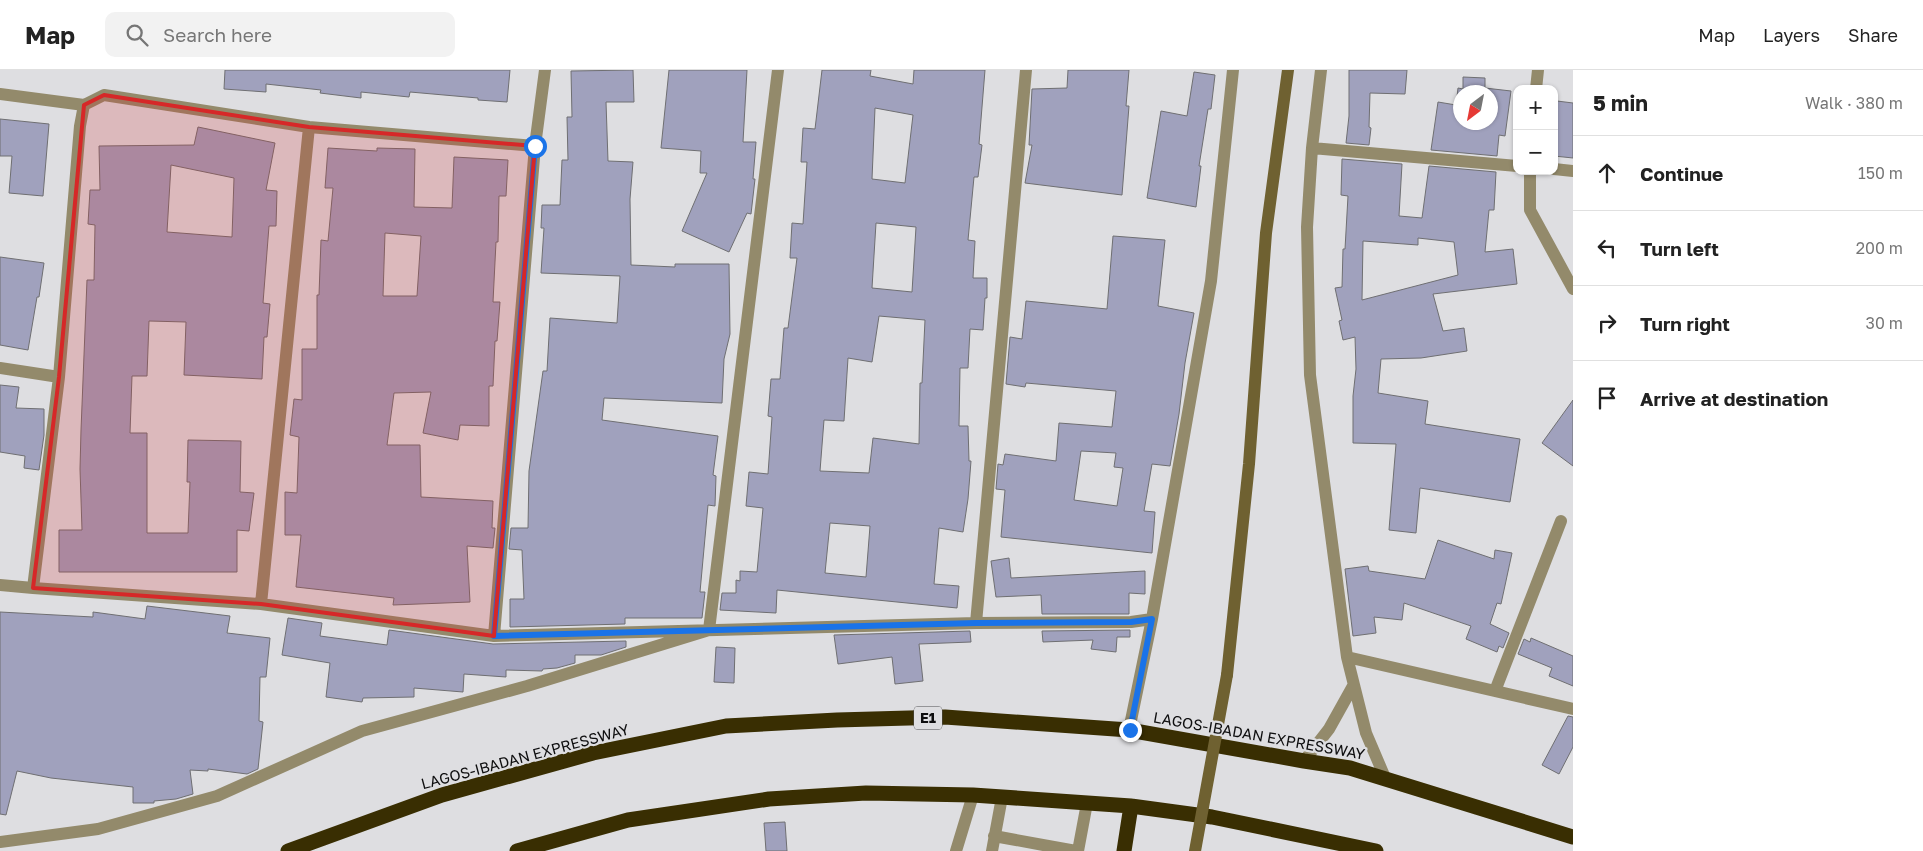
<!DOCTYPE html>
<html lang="en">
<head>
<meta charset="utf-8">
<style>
	:root { --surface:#fff; --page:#f2f2f2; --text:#222; --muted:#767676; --line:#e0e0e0 }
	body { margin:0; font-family:"Golos Text",sans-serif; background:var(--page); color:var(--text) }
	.controls { position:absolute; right:15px; top:15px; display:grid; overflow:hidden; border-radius:10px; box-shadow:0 1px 4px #0004 }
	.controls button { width:45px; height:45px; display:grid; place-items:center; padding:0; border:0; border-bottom:1px solid var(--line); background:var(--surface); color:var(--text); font:25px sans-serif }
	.compass { position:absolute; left:1453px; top:15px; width:45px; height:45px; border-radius:50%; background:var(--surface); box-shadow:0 1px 4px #0004; rotate:212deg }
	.stop { position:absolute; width:15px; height:15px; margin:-11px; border:4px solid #1a73e8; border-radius:50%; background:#fff }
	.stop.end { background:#1a73e8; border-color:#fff; box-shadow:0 1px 5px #0008 }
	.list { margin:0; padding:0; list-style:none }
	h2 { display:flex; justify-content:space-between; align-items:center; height:65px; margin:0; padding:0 20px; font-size:21px }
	h2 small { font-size:16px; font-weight:400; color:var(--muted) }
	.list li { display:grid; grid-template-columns:32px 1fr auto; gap:15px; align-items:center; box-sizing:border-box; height:75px; padding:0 20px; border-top:1px solid var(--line) }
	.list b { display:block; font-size:19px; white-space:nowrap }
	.list em { font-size:16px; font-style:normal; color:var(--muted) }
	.icon { flex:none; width:28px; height:28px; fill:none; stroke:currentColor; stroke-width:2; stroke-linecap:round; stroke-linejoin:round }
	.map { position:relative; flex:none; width:1573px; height:781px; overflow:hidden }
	header { display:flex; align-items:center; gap:30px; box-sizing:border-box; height:70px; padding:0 25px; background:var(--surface); border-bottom:1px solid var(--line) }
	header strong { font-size:24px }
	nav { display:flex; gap:28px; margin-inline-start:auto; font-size:18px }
	.search { width:350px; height:45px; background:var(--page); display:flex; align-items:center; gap:12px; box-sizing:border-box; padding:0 18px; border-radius:10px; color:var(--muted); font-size:19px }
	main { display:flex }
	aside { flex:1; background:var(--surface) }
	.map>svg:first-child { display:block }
	.building { fill:#a0a1bd; stroke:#6f6f72; fill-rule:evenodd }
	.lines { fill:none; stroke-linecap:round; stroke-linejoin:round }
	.lane { stroke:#938a6b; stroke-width:12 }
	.street { stroke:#938a6b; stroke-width:12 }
	.secondary { stroke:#6f6131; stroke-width:12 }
	.highway { stroke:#392e02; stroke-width:15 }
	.secondary-bridge { stroke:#6f6131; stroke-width:12 }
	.route { stroke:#1a73e8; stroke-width:6 }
	.marked { fill:#d62828; fill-opacity:0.2; stroke:#d62828; stroke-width:4; stroke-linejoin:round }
	.labels { text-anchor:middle; stroke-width:4.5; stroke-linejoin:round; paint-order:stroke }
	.shield { fill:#dedee1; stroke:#4c4c4e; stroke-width:1 }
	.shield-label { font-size:14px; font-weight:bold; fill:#0e0e0f }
	.street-label { font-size:15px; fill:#0e0e0f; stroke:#dedee1 }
</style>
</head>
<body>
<header>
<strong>Map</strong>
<div class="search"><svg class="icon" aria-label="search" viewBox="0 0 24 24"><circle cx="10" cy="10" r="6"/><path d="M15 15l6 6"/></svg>Search here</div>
<nav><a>Map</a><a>Layers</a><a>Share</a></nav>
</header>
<main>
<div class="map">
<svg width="1573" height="781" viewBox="0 0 1573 781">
	<rect width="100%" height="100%" fill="#dedee1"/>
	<path class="building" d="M225,0h285l-3,32 -29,-2v-2l-68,-6 -1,5 -48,-5v6l-41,-5 1,-3 -55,-6v8l-42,-3z
		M633,0l1,32h-28l2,59 25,1 -3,37 1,66 44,2v-3h54l1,70 -6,25 -2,44 -118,-5 -2,22 116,16 -5,39 3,1 -1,30 -7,-1 -8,87h5l-3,26h-77v6l-115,3v-28h14l-2,-49 -13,-1 2,-21h17l1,-57 14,-100h4l3,-53 67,5 3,-47 -79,-3 3,-45h-3l1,-23h18l2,-45h6l-1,-43h5l-1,-46z
		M669,0h78l-4,72h13l-3,37h2l-4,35 -4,-1 -18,39 -47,-21 25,-58h-7l1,-22 -40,-3z
		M822,0h49l-1,6 43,8 1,-14h71l-6,74 3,1 -4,32h-4l-6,63 7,1 -2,37h14v20h-2l-2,32 -13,-1 -2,39h-8l-1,58h9l1,35h2l-3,38 -5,33 -24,-4 -5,56 25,2 -2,22 -180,-18 -1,23 -56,-3 2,-17h14v-13l4,1v-10l17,1 6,-64 -17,-2 3,-34 19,2 4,-57 -4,-1 3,-37h9l4,-51h4l9,-70h-7l2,-35 11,1 4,-62h-6l2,-34 12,1zM875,38l38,7 -8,68 -33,-4zM876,153l40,4 -4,65 -40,-4zM879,246l46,4 -3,63h-2l-1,61 -46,-6 -4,35 -49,-2 4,-51 20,1 4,-63 24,4zM830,453l40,3 -4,51 -41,-4z
		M1068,0h61l-3,36h3l-7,89 -97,-12 7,-38h-3l3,-56 35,-1z
		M1349,0h58l-2,24 -35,-1 -1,34 2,1 -2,17 -23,-2 3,-27z
		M1194,2l21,3 -4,34h-3l-9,57h2l-5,41 -49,-9 14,-87 26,5z
		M1463,7l22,1v10l26,3 -6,45 -6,-1 -2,21 -66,-6 7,-48 18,3 2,-17 5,1zM1460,22h30v30h-30z
		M1557,31l16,2v55l-19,-2v-32z
		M0,49l49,5 -6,72 -34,-3 3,-37h-12z
		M198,57l77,16 -9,47 11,1 -1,35h-7l-6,77 7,1 -3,33h-3l-2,42 -78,-4 2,-53 -37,-1 -2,55h-15l-2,57h17v100h41l2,-51h-3l1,-42 53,1 -1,51 14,1 -5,38 -12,-1v42h-178v-42h23l-2,-61 1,-39 6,-150h7l1,-55 -7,-1 2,-34h10l-1,-44 95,-1zM171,95l63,13 -2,59 -65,-5z
		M328,78l49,3v-3l38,1 -1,58 38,1 2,-51 54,3 -2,36h-7l-1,46h-2l-3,60h7l-3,39h-2l-2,45h-4v40l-29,-1 -2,15 -35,-7 8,-41 -37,1 -7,52h33l1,52 72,4 -1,27h3l-2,20 -26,-2 3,56 -77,3 1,-7 -98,-11 5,-52h-16v-43l12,1 2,-56 -9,-2 4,-36 8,1v-51h15v-54h2l2,-55 7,1 5,-53h-8zM385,163l36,3 -4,60h-34z
		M1342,89l60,5 -3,52 23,2 7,-52 67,6 -2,38h-5l-4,42 28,-3 4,35 -84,10 10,37 21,-3 3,23 -46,7 -40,1 -3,34 50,8 -3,23 95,15 -10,63 -90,-14 -4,45 -27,-3 7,-86 -43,-1v-47l3,-27 -1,-32 -12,3 -4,-19 3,-1 -7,-32 7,-1 1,-38h2l3,-53 -7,-1zM1418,168l36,4 4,33 -96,25 1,-59 55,4z
		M1113,166l52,4 -7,66 36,7 -9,50 -6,51 -9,52 -18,-2 -8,47 11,1 -3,41 -151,-16 4,-47 -9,-1 2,-25 5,1 2,-11 51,7 3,-38 53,4 4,-36 -90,-8 -1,4 -19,-3 4,-47 12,2 4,-38 81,8zM1081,381l35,2 -2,14 9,1 -6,38 -43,-6z
		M0,187l44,6 -5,34h-2l-9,53 -28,-5z
		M0,315l19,2 -3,21 28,1v26l-5,35 -15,-2 1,-12 -25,-4z
		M1573,330v66l-31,-23z
		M1438,470l56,19 1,-9 17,3 -11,51 -4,-1 -7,21 19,9 -6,15 -4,-2 -2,6 -31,-13 5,-13 -67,-23 -2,17 -28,-3 2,16 -23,3 -8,-67 23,-3 1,5 56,8z
		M1009,488l2,20 134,-7v23l-16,-1v21h-87l-1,-19 -45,2 -5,-36z
		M147,536l83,10 -3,17 43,5 -4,39h-6l-1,44 4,1 -5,47 -11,5 -39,-5v2l-18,-1 3,24 -17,5 -22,2v2h-21v-16l-82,-9 -34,-7 -11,44 -6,-1v-202l93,5v-5l52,7z
		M288,548l34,5 -2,13 67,9 2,-15 104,14 133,-3v6l-25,8h-26v8l-18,5 -14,1 -1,2 -36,-1v7l-42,-3 -1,18 -49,-4v9l-51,1 -1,4 -36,-5 4,-34 -48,-8z
		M1130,560v7h-13l-1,15 -25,-3 2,-9 -50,2 -1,-11z
		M970,561l1,11 -52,2 4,37 -28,3 -3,-27 -54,7 -4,-29z
		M1531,568l42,18v30l-24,-10 3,-8 -34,-14 6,-15 6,3z
		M716,577l19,1 -1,35 -20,-1z
		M1568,646l5,1v30l-14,27 -17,-9z
		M785,752l2,29h-21l-2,-28z"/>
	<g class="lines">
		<path class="lane" d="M994,766l82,15
			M992,781l10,-54
			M1078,781l9,-48"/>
		<path class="street" d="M1321,0l-9,78 -5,79 3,148 37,282 19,76 20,47
			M1536,19l2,-19
			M0,24l84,11 20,-10 205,32 226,19
			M1312,78l205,18
			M1554,99l19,2
			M1530,101v39l43,79
			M0,298l59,9
			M0,515l33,3 228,16 233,32 482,-13 155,-1 21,-3
			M33,518l26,-211 21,-251 4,-21
			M261,534l48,-477
			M976,553l50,-553
			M494,566l41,-490 10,-76
			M1347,587l226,52
			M1495,621l66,-170
			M1129,660l23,-111 59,-338 22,-211
			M1304,691l25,-32 24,-43
			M0,772l98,-13 119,-33 145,-65 165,-45 182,-56 69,-560
			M956,781l17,-56"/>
		<path class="secondary" d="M1227,605l22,-211 17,-231 22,-163"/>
		<path class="highway" d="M288,781l154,-56 151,-42 133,-27 111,-6 108,-3 184,13 175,31 46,7 223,69
			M517,781l111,-31 141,-21 97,-6 107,2 158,11 81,11 164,34
			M1124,781l7,-45"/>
		<path class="secondary-bridge" d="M1195,781l32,-176"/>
	</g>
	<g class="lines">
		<path class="route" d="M535,76l-41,490 482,-13 155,-1 21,-3 -22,111"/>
	</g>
	<path class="marked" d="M104,25l205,32 226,19 -41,490 -233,-32 -228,-16 26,-211 25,-272z"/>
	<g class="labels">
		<rect class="shield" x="914" y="636.5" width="28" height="23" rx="4"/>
		<g class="shield-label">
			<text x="928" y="653">E1</text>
		</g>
		<g class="street-label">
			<text transform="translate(1259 666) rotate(10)" y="5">LAGOS-IBADAN EXPRESSWAY</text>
			<text transform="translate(525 687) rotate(-15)" y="5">LAGOS-IBADAN EXPRESSWAY</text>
		</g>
	</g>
</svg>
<div class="controls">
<button>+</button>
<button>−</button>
</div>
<svg class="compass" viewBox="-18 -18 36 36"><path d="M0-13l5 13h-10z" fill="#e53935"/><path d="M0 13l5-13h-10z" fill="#767676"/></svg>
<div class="stop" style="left:535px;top:76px"></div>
<div class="stop end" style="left:1130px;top:660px"></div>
</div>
<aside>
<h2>5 min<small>Walk · 380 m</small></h2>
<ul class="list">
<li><svg class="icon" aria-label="ahead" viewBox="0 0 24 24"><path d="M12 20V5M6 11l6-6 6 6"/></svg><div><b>Continue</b></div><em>150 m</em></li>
<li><svg class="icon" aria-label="left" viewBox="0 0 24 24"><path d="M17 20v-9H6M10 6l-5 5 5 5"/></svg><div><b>Turn left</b></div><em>200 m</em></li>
<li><svg class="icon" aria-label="right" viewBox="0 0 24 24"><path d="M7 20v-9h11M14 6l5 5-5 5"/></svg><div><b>Turn right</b></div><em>30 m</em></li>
<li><svg class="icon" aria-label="arrive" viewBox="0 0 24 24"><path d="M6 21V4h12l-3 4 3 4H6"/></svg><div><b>Arrive at destination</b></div></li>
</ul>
</aside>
</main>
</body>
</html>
